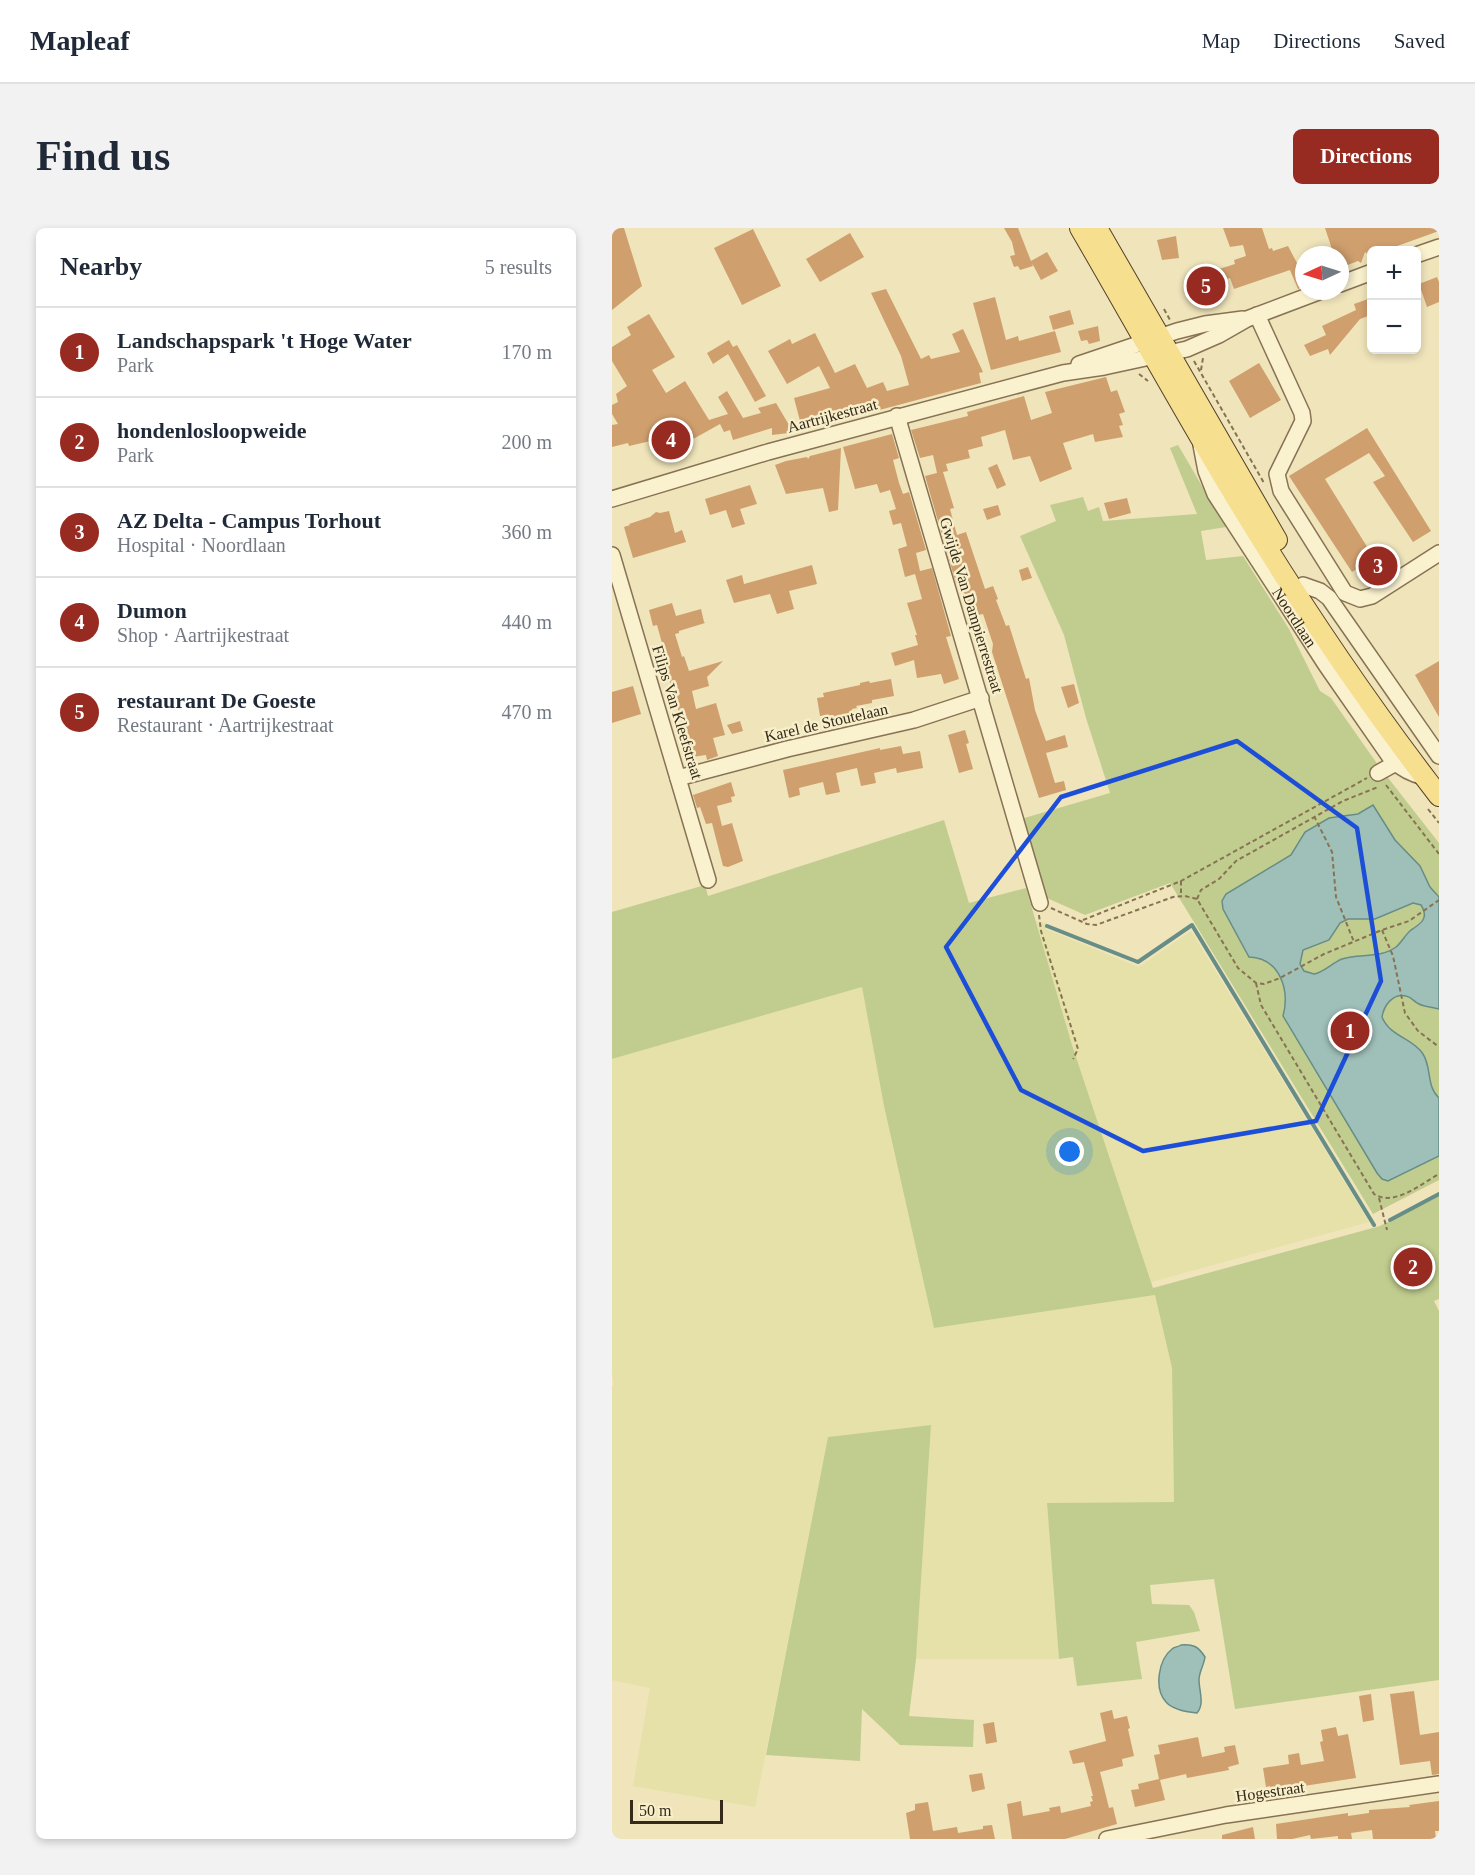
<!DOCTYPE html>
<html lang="en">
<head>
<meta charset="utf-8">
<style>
	:root { --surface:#fff; --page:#f2f2f3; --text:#1f2937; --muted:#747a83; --line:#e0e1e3; --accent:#982b21 }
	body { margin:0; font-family:"Times New Roman",serif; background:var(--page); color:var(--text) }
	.controls { position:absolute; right:18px; top:18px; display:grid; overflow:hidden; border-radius:9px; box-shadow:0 3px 9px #0003 }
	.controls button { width:54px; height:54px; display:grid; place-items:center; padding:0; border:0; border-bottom:2px solid var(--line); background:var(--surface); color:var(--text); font:30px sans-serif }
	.compass { position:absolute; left:683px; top:18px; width:54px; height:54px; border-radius:50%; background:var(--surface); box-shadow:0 3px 9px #0003; rotate:266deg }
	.scale { position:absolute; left:18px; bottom:15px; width:93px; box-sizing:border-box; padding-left:6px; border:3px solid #35291a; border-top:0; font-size:16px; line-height:21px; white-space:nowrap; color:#35291a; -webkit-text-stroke:4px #f7eeca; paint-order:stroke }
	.you { position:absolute; left:458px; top:924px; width:21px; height:21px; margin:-15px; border:4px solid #fff; border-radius:50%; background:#1a73e8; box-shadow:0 0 0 9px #1a73e833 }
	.badge { display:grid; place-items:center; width:39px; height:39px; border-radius:50%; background:var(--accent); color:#fff; font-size:20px; font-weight:700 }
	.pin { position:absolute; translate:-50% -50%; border:3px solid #fff; box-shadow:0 2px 6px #0006 }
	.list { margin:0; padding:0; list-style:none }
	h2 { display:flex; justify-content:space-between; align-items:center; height:78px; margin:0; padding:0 24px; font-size:26px }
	h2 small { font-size:20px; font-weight:400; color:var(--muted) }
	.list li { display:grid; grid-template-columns:39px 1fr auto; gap:18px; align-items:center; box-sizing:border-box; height:90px; padding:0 24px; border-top:2px solid var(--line) }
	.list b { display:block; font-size:22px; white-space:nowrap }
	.list p { margin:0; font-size:20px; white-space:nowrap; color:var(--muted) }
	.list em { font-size:20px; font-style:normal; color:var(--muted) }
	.map { position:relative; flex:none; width:827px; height:1611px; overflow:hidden; border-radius:9px }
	header { display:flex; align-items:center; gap:36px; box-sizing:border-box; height:84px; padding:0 30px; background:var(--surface); border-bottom:2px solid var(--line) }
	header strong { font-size:28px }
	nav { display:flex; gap:33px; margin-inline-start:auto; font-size:21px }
	.intro { display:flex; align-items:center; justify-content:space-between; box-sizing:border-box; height:144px; padding:0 36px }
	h1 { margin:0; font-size:42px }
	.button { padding:15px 27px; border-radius:9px; background:var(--accent); color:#fff; font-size:21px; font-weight:700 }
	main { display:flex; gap:36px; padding:0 36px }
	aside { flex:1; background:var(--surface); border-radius:9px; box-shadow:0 3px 9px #0003 }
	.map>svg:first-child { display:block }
	.farmland { fill:#e5e1a8 }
	.green { fill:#c1cd8f }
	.water { fill:#9fc0b9; stroke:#678d87; stroke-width:1.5; fill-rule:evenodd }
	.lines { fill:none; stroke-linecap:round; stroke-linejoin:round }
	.stream { stroke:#678d87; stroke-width:4 }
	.building { fill:#d09f6e }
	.minor-casing { stroke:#877354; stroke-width:18 }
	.major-casing { stroke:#544129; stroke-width:22 }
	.path { stroke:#877354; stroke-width:2; stroke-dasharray:4.5 3; stroke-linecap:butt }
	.minor { stroke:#faf1ce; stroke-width:15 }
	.major { stroke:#f6df8f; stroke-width:20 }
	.marked { fill:none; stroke:#1d4ed8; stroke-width:4.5; stroke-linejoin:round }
	.labels { text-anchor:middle; stroke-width:5; stroke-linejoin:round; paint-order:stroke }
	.street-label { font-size:16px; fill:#35291a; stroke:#f7eeca }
</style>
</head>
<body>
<header>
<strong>Mapleaf</strong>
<nav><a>Map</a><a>Directions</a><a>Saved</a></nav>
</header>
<div class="intro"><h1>Find us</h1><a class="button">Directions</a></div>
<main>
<aside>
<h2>Nearby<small>5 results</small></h2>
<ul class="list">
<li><span class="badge">1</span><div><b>Landschapspark 't Hoge Water</b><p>Park</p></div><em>170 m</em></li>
<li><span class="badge">2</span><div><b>hondenlosloopweide</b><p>Park</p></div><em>200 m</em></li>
<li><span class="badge">3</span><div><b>AZ Delta - Campus Torhout</b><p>Hospital · Noordlaan</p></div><em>360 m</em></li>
<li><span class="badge">4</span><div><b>Dumon</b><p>Shop · Aartrijkestraat</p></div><em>440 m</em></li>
<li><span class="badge">5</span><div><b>restaurant De Goeste</b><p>Restaurant · Aartrijkestraat</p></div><em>470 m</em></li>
</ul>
</aside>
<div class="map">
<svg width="827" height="1611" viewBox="0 0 827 1611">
	<rect width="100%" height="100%" fill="#efe4ba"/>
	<path class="farmland" d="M424,693l11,2 -2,6 94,38 52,-36 178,291 -218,60 -79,-237z
		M250,759l22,119 50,222 221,-33 17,73 2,134 -127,1 12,156h-143l15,-234 -103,12 -73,370 -122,-21 17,-98 -38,-8v-294l2,-1 -2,-13v-313z"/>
	<path class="green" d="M566,217l48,82 -25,4 5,29 37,-4 46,73 31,62 11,7 47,67 61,78v337l-66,34 -203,-331 -85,32 -38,-17 -4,-5 -22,-74 89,-26 -24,-75 -22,-83 -44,-99 36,-15 -6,-16 33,-8 5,14 11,-4 4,14 94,-7 -27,-66z
		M332,592l25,83 57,-15 46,157 81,243 227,-62 59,-30v103l-5,2 5,10v369l-204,29 -21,-130 -64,6 2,19 37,1 5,7 6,19 -64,11 6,37 -65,7 -4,-29 -14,2 -12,-156 127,-1 -2,-134 -17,-73 -221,33 -50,-222 -22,-119 -250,72v-147l93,-27 3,11z
		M319,1197l-15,234 -7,57 65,4 -1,27 -73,-2 -38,-36 -2,52 -94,-6 62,-318z"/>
	<path class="water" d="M761,577l22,35 25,26 10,21 9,10v112c-6,-2 -14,-2 -20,-5 -5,-2 -7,-7 -13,-8 -13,-3 -22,9 -24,21 8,20 31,21 41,37 9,14 3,32 16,44v58l-51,25 -6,-2 -5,-6 -94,-157c7,-26 -3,-58 -34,-59l-26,-48 -1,-8 4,-7 65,-39 14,-23 24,-14 29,-4zM801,675l8,2c8,13 1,18 -10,25 -6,5 -9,12 -15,17 -17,12 -36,6 -54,12 -10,4 -18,13 -28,15l-10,-3 -4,-7 3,-14 26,-10 11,-17 8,-4h27z
		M569,1417c12,-1 17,1 24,12 -1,8 -6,15 -6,23 0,11 6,24 -2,33 -11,-1 -24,-3 -31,-11 -12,-13 -8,-42 6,-53 2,-2 6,-2 9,-4z"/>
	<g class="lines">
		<path class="stream" d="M435,698l91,36 54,-37 182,300
			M778,992l49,-26"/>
	</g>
	<path class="building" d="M0,0h12l18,58 -30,24z
		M392,0h14l13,33 16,-9 11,19 -17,9 -9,-17 1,3 -13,4 -2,-4 -4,1 -4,-11 5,-1 -3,-13z
		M611,0h39l7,21 3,-1 1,3 15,-5 9,17 7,-2v20l-5,8h-1l-8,-19 -56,19 -4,-11 -18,6 1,3 -19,5 -4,-14 3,-1 -1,-4 23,-7 1,4 19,-6 -1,-4 12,-4 -3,-11 -13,2z
		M713,0h114v3l-53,19h-15v7l-6,-5 -4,11 -3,-2 -18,7v-13h-6z
		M141,1l28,57 -39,19 -28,-57z
		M238,5l14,24 -44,25 -14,-23z
		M564,8l3,22 -17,2 -5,-20z
		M825,49l2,5v20l-12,5 -8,-23z
		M274,61l35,70 8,-4 2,4 29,-7 -8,-18 11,-5 20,43 -4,1 2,10 -143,38 -3,-9 -35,9 -6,-23 36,-10 -11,-22 -32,18 -19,-33 22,-12 2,5 23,-11 20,40 20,-9 12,24 16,-6 4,9 22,-6 -8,-29 -30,-63z
		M383,69l11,43 12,-4 1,5 36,-10 6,21 -70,18 -18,-67z
		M759,70v17l-11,4 -30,36 -2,-6 -18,7 -6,-11 22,-10 -4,-9 34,-16 -2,-6z
		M458,82l4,14 -21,6 -4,-14z
		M37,86l26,43 -23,13 14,23 19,-12 24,39 19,-6 -10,-17 9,-6 16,27 18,-5 -3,-5 18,-5 16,27 -3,1v2l-17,2v-7l-39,12 -3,-10 -6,2 -4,-8 -25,14 -38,11 -2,-9 -26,6 -1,-3 -16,4v-22l6,-1 -6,-10v-9l6,-3 -2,-8 11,-8 -15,-25v-14l19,-12 -4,-8z
		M486,98l2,15 -11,3 -2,-4 -6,1 -3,-10z
		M117,112l4,7 4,-2 29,51 -11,6 -27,-48 -15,10 -6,-11z
		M647,135l22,37 -31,18 -21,-37z
		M494,149l5,15 6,-2 8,22 -6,2 4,11 -4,1 4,11 -28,5 -2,-8 -30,9 9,26 -32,13 -10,-26 -17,4 -8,-30 -24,7 2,9 -15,4 2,8 -24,6 2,7 -5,1 11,36 -4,1 7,26 9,-3 19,57 8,-3 5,13 -2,1 10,26 3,-1 17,54 3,-1 6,32 11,31 19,-6 3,12 -22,6 9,30 9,-2 2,9 -27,8 -47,-146 1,-8 -10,-30 -13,3 -15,-37 -30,-104 12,-3 -4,-18 -13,3 -9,-28 57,-14 -1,-4 57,-16 7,24 21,-7 -7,-21z
		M755,200l64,103 -18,11 -40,-60 12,-6 -16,-23 -44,26 49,79 -22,14 -63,-96z
		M280,206l7,24 -6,2 6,23 4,11 6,-2 17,58 -10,3 4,18 12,-3 19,68 -5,1 13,42 -15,5 -3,-10 -24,4 -3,-18 -19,6 -4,-13 27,-8 -3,-10h2l-10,-32 15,-4 -7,-25 -10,3 -7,-28 9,-3 -6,-23 -8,2 -4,-14 7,-2 -6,-19 -10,3 -3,-9 -22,5 -12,-42z
		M229,220l-3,62 -9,2 -6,-24 -37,6 -11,-29 11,-4 21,-4 1,2 2,-3z
		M385,236l9,21 -9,4 -9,-21z
		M138,257l7,19 -17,5 5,15 -13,4 -6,-18 -16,5 -5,-16z
		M515,270l4,15 -22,6 -5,-16z
		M386,277l3,10 -14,5 -4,-11z
		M57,283l6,22 7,-3 4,12 -53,16 -9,-31 6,-2 -1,-1 21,-7 6,-5 4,1z
		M200,337l5,19 -28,7 5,18 -17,5 -7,-20 -36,9 -8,-23 16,-5 2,9z
		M416,339l4,11 -10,3 -3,-11z
		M60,375l4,13 25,-7 3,13 1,1 -26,8v2l-4,1 7,23 2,-1 5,15 34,-10 -16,16 2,9 -17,5 4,18 20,-6 9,32 -12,3 5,18 -11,4 -1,-5 -14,2 -33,-113 3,-1 -5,-18 -4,1 -4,-16z
		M827,433v56l-24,-42z
		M279,451l3,17 -22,4v3l-16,3 1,2 -5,1v4l-24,6 -1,-4 -7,1 -3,-18 7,-1 -1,-4 37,-8v-2l9,-2 1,2z
		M462,456l5,19 -11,5 -7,-21z
		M21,458l8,28 -29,9v-31z
		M128,493l3,10 -11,3 -5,-9z
		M353,502l4,13 -3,1 7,25 -14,4 -11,-38z
		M289,518l2,8 17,-3 3,17 -26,5 -1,-5 -22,5 2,10 -15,3 -4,-18 -21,5 4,19 -14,3 -3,-13 -24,6 1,7 -11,3 -6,-28 97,-22v2z
		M119,554l4,14 -4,1 1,5 -15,4 5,20 10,-3 11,38 -15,6 -5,-1 -11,-43 -6,1 -6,-17 -3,1 -4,-13z
		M802,1463l6,44 19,-3v42l-7,1 -2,-14 -30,4 -10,-71z
		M759,1466l3,26 -11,2 -4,-26z
		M500,1482l2,9 13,-3 3,12 -2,1 6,27 -12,3 1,7 -23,6 9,36 4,-1 4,17 -52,15h-53l-5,-35 14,-3 2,15 27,-5 -1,-3 11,-2 1,7 30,-7 -1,-4 3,-1 -2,-5h2l-9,-34 -11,2 -4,-13 37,-10 -6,-28z
		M382,1494l3,20 -11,2 -3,-20z
		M724,1499l2,9 10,-2 8,44 -85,13 -1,-5 -4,1 -3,-19 26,-4 -1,-9 11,-2 2,12 23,-4 -4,-19 3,-1 -2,-11z
		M586,1509l4,20 23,-5 -1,-5 11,-2 4,19 -11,3 1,3 -42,8 -1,-4 -26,6 5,20 -30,7 -4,-17 8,-1 -1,-5 21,-5 -5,-24 6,-1 -2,-9z
		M370,1545l3,16 -13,3 -3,-17z
		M827,1573v30h-4l1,8h-63l-1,-9 -21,3 1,6h-14v-3l-27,3 -1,-4 -18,4h-15l-1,-15 72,-11v3l21,-3v-3l41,-3 -1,-2z
		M316,1574l5,29 24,-4 1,6 25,-4v-3l9,-1 3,14h-85l-4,-26 9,-3v-6z
		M641,1599l2,12h-33v-4z"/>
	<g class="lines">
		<g class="minor-casing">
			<g id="minor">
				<path d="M804,27l23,-8"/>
				<path d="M728,56l32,-12"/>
				<path d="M645,87l45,98 1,8 -26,53 4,17 64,102 15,6 12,-3 67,-43"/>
				<path d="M467,136l98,-33 28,-7 38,-5"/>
				<path d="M285,188l143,487"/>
				<path id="s1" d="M589,217l5,26 9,23 111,171 66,95c10,9 19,14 32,17"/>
				<path d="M0,271l156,-47 295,-79 41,-6 83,-18 32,-14 28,-16 74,-28"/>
				<path d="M0,327l96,325"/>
				<path d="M691,357l17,6 9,7 110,158"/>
				<path d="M766,545l18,-10"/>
				<path d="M66,550l109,-29 127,-29 67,-22"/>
				<path d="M495,1611l119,-24 213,-31"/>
			</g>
		</g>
		<g class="major-casing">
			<path id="major" d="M468,0c52,89 101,179 155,268 62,103 130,204 204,300
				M485,0l180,312"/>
		</g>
		<path class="path" d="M552,81l6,11
			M582,133l70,122
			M589,142l2,-12
			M527,146l9,7
			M774,557l53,69
			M816,581l11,14
			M702,588l18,36 4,45 18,45
			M569,653v15
			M585,671l4,-9 18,-11 17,-18 107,-60 35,-14
			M439,680l36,16 9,1 77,-28 12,-1 12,3 41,69 18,15 8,1 16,-6 44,-24 58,-24 27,-9 30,-21
			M427,687l2,16 37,118 -5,10
			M471,692l98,-39 186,-103
			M770,702l11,26 12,57 13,18 21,16
			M644,755l5,22 113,189c20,13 47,-10 65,-20
			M767,970l8,32"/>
		<use href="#minor" class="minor"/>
		<use href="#major" class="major"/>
	</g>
	<path class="marked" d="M625,513l120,87 24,153 -65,140 -173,30 -122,-61 -75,-143 115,-150z"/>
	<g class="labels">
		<g class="street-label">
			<text transform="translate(220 187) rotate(-15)" y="6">Aartrijkestraat</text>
			<text transform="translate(360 377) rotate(73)" y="6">Gwijde Van Dampierrestraat</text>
			<text dy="6" stroke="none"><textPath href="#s1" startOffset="198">Noordlaan</textPath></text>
			<text transform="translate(66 484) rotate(73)" y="6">Filips Van Kleefstraat</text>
			<text transform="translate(214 494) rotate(-13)" y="6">Karel de Stoutelaan</text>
			<text transform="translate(658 1563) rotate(-8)" y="6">Hogestraat</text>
		</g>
	</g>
</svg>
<div class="controls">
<button>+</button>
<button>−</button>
</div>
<svg class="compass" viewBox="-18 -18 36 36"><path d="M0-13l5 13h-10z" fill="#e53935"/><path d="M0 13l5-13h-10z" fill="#747a83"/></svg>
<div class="scale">50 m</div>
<div class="you"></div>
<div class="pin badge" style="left:738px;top:803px">1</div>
<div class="pin badge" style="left:801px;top:1039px">2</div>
<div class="pin badge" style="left:766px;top:338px">3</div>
<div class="pin badge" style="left:59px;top:212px">4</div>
<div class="pin badge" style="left:594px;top:58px">5</div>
</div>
</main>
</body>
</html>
